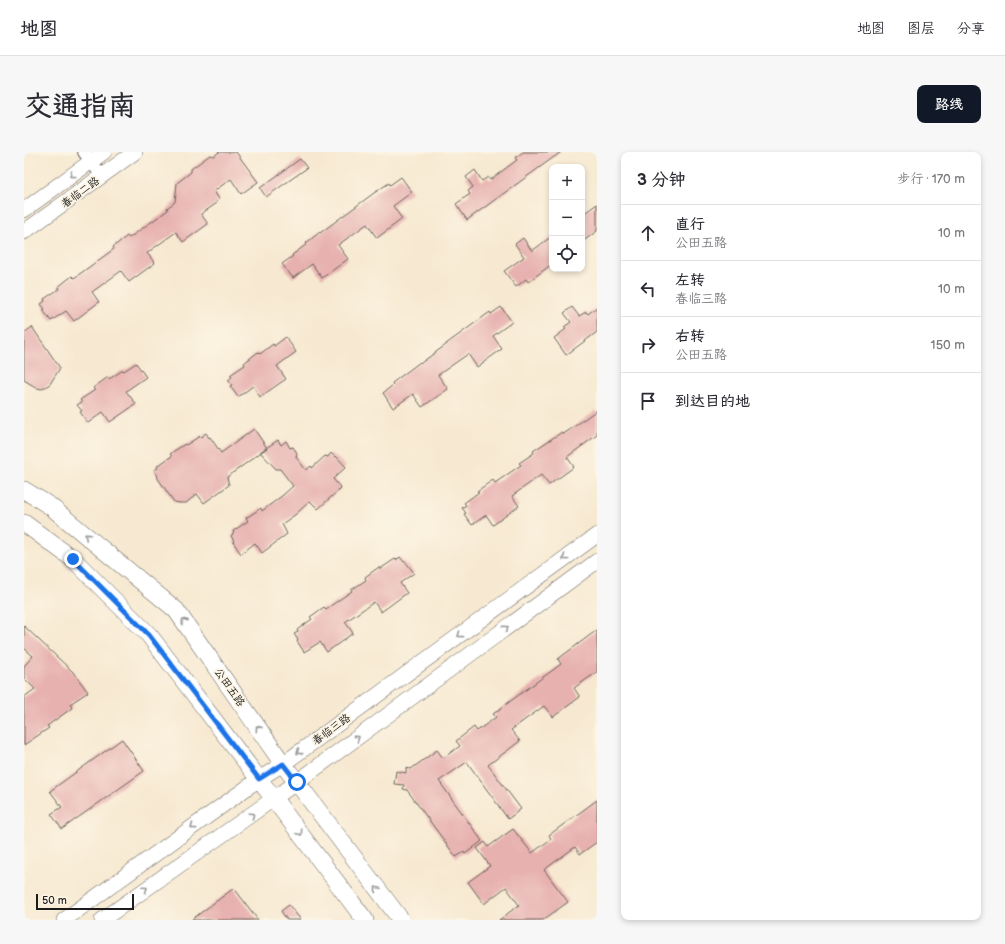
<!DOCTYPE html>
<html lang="zh">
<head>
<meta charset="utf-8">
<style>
	:root { --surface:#fff; --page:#f7f7f7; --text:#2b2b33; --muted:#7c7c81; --line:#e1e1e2; --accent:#111827 }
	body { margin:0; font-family:"Balsamiq Sans","LXGW WenKai TC",sans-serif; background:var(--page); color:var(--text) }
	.controls { position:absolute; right:12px; top:12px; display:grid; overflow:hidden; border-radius:8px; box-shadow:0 2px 6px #0003 }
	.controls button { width:36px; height:36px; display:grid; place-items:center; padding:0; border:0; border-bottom:1px solid var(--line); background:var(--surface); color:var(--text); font:20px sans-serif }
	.scale { position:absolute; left:12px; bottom:10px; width:98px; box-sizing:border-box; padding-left:4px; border:2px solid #1c1c1c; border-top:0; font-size:11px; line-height:14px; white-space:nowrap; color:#1c1c1c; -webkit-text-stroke:3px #fcf5e5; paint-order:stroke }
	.stop { position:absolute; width:12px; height:12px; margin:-9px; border:3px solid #1a73e8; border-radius:50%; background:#fff }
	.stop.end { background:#1a73e8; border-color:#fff; box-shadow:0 1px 4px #0008 }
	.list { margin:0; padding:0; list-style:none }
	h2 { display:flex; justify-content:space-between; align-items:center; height:52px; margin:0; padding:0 16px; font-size:17px }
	h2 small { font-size:13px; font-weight:400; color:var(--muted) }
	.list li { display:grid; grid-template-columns:26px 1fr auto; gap:12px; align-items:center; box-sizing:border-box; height:56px; padding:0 16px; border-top:1px solid var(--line) }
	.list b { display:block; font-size:15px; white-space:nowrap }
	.list p { margin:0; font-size:13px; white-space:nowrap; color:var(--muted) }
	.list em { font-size:13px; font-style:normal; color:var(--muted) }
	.icon { flex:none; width:22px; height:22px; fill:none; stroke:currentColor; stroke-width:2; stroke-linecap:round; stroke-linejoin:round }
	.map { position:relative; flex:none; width:573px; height:768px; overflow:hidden; border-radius:8px }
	header { display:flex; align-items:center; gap:24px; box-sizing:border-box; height:56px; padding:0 20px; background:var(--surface); border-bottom:1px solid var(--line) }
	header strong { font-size:19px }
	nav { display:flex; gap:22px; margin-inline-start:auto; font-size:14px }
	.intro { display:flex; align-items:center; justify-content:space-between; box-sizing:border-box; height:96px; padding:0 24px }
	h1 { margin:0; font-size:28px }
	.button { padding:10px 18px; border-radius:8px; background:var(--accent); color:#fff; font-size:14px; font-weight:700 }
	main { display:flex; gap:24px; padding:0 24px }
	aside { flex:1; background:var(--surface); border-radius:8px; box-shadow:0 2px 6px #0003 }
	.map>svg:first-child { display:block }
	.building { fill:#e7b1b0 }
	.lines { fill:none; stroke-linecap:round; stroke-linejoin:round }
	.minor-casing { stroke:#69645b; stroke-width:14 }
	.tertiary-casing { stroke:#69645b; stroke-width:16 }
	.secondary-casing { stroke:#69645b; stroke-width:18 }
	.minor { stroke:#fff; stroke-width:12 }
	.tertiary { stroke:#fff; stroke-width:15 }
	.secondary { stroke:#fff; stroke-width:17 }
	.oneway { stroke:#999 }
	.route { stroke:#1a73e8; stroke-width:5 }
	.labels { text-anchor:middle; stroke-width:3.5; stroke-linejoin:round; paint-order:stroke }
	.street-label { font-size:11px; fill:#1c1c1c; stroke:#fcf5e5 }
</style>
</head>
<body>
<header>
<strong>地图</strong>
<nav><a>地图</a><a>图层</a><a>分享</a></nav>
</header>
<div class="intro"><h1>交通指南</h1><a class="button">路线</a></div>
<main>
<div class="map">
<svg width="573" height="768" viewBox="0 0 573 768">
	<rect width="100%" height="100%" fill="#fcf5e5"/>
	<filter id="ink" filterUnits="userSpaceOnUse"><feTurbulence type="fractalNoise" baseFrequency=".025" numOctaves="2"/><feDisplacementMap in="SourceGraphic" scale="8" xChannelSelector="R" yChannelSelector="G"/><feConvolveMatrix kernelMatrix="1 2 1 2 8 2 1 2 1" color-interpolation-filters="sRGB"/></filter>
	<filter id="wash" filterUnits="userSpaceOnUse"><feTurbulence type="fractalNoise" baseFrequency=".012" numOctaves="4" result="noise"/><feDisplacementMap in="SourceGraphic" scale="16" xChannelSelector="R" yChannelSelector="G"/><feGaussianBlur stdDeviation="0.9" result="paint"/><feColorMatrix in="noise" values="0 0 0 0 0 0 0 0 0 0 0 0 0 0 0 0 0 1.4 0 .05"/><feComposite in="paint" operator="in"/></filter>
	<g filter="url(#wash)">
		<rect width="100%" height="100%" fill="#f7e9d1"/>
		<g id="blocks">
			<path class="building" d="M195,0h17l22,30 -17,12 -10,-15 -17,12 5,8 -3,3 1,1 -16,11 7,10 -25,18 -7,-10 -29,21 8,10 -26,19 -8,-11 -29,21 7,10 -25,19 -8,-10 -15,10 -8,-11 2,-1 -4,-5 4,-3 -1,-2 15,-10 -1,-2 14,-11 2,2 40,-29 -1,-2 14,-11 2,2 39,-28 -1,-2 8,-6 2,-19 14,-11v-3l19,-14 4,1z
				M499,0h38l-94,68 -11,-16 14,-10 -2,-3 5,-4 -7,-10 9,-7 7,11 6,-4 2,3 27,-20 -2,-2z
				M276,7l7,9 -41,29 -6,-9z
				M377,25l11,15 -19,14 9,13 -25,19 -10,-14 -29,21 10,14 -26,19 -10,-14 -19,14 -11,-14 11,-8 -1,-1 15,-11 -1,-1 14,-11v1l54,-40 15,-10 1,2z
				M573,52v27l-15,11v-27z
				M528,84v28l-24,18 -2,-3 -10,8 -12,-16 20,-14 -9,-13 8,-6 9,13z
				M477,155l11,15 -19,14 9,13 -25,18 -9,-13 -30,21 10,14 -26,18 -9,-13 -20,14 -10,-15 10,-8 -1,-2 28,-21 1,1 26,-19h-1l44,-32 1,2z
				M548,155l7,9 7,-4 2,2 9,-7v25l-31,23 -12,-17 12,-9 -2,-2 7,-5 -7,-9z
				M8,175l28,41 -10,16 -8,5 -5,-1 -13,-8v-47z
				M262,185l10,15 -19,14 9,13 -26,18 -7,-11 -15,11 -8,-11 2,-1 -4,-5 4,-3 -2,-2 15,-10 -1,-2 14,-11 2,2 13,-10 1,2z
				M112,211l10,14 -20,14 10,13 -26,18 -7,-10 -15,11 -8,-11 2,-1 -5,-6 5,-3 -2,-2 15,-10 -2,-2 15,-11 1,2 14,-9 1,1z
				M573,258v25l-30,22 7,10 -25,18 -8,-10 -29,21 7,10 -26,19 -7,-10 -14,10 -8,-11 2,-1 -4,-5 4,-3 -2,-2 15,-11 -2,-1 16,-11 2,3 26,-18 -2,-2 15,-10 -1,-2 29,-19 1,2 5,-3z
				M230,277l13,19 -40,29 2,8 -25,18 -7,-9 -11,9h-6l-6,-1 -17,-25 1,-1 -4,-6 4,-2 -1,-2 15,-10 -2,-2 4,-3 11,-7 1,1 14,-9 1,1 5,-4 3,5 1,-1 11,16z
				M254,288l3,5 5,-4 4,7 3,-1 4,6 -1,4 10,13 5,-4 1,2 13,-12 3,1 3,-4 4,4 1,-1 10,11 -13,12 8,9 -23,21 -8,-8 -14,13 -14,10 5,10 -25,19 -7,-10 -14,11 -8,-12 1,-1 -3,-5 3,-3 -1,-2 15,-10 -2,-3 15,-10 1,3 21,-16 10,-9 -13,-17h-4l-16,-17z
				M376,405l4,5 1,-1 9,12 -14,10 7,10 -26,19 -7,-10 -29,20 8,11 -26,19 -7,-10 -16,10 -7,-11 1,-1 -4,-6 4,-2 -1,-2 15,-11 -2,-2 14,-10 2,2 26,-18 -1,-1 15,-10 -1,-3 14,-10 1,2 15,-10 1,1z
				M0,474l49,46 15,20 -18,12 2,4 -25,18 2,2 -25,17v-48l11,-8 -11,-11v-12l9,-10 -9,-8z
				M573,478v42l-23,16 6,9 -27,20 -9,-11 -18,13 -15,11 9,11 -32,24 33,44 -13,10 -41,-57 -28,19 43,60 -17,13 -1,-2 -8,5 -49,-67 -4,-1 1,-4 -10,-1 2,-13 10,2v-5l5,1 26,-19 6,8 17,-12 -4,-5 18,-14 3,4 19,-14 -3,-3 68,-50 -3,-5z
				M98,587l22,32 -82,58 -11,-15 11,-7 -12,-16z
				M573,648v42l-17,12 -5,-7 -31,23 24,32 -25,18h-44l20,-15 -13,-18 -22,17 -16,-22 22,-16 -13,-18 8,-6 3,5 25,-18 19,24 19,-14 -2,-4z
				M210,736l24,32h-67z
				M265,753l12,15h-14l-6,-9z"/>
		</g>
	</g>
	<g filter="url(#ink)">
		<use href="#blocks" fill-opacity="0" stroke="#69645b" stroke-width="1"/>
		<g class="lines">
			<g class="minor-casing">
				<path id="minor" d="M60,0l18,24"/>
			</g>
			<g class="tertiary-casing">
				<path id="tertiary" d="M0,58l80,-58
					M0,80l111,-80
					M40,768l195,-141 24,-15 314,-229
					M78,768l195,-138 300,-221"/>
			</g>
			<g class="secondary-casing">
				<path id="secondary" d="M0,338l26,16 126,104 107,154 118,156
					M0,371l49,36 76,76 125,164 91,121"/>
			</g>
			<use href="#minor" class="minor"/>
			<use href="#tertiary" class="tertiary"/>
			<use href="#secondary" class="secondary"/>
		</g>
		<defs><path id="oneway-chevron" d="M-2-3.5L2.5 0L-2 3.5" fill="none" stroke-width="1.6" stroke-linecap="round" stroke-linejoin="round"/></defs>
		<g class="oneway">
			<use href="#oneway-chevron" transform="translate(48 23) rotate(144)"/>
			<use href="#oneway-chevron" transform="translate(63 384) rotate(-140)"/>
			<use href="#oneway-chevron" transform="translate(541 406) rotate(144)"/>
			<use href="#oneway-chevron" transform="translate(160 469) rotate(-125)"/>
			<use href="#oneway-chevron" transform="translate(482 476) rotate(-36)"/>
			<use href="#oneway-chevron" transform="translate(436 483) rotate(144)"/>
			<use href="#oneway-chevron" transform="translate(234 576) rotate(-125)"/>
			<use href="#oneway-chevron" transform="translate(333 586) rotate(-36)"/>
			<use href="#oneway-chevron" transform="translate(275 600) rotate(144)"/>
			<use href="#oneway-chevron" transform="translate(228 663) rotate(-35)"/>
			<use href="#oneway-chevron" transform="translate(169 675) rotate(144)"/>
			<use href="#oneway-chevron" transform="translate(276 681) rotate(53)"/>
			<use href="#oneway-chevron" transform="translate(121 737) rotate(-35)"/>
			<use href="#oneway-chevron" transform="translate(353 737) rotate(-127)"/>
		</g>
	</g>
	<g class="lines" filter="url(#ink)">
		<path class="route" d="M49,407l76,76 110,144 24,-15 14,18"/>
	</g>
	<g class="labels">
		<g class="street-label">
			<text transform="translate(56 40) rotate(-36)" y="4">春临二路</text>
			<text transform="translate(206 535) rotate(55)" y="4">公田五路</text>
			<text transform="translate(307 577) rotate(-36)" y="4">春临三路</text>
		</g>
	</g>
</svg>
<div class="controls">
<button>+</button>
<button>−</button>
<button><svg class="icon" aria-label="locate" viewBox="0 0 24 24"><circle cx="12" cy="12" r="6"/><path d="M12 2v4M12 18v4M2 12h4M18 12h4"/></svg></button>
</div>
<div class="scale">50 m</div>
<div class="stop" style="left:273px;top:630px"></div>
<div class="stop end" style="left:49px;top:407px"></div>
</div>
<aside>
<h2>3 分钟<small>步行 · 170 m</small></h2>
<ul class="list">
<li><svg class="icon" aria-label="ahead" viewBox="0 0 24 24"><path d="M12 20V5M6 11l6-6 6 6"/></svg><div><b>直行</b><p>公田五路</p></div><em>10 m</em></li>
<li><svg class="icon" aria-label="left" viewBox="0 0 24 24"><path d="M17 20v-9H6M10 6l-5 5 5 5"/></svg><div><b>左转</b><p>春临三路</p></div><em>10 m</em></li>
<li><svg class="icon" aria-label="right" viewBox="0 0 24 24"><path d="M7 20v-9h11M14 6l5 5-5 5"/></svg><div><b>右转</b><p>公田五路</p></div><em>150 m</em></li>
<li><svg class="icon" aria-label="arrive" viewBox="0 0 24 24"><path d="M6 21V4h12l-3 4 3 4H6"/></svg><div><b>到达目的地</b></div></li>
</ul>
</aside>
</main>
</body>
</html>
